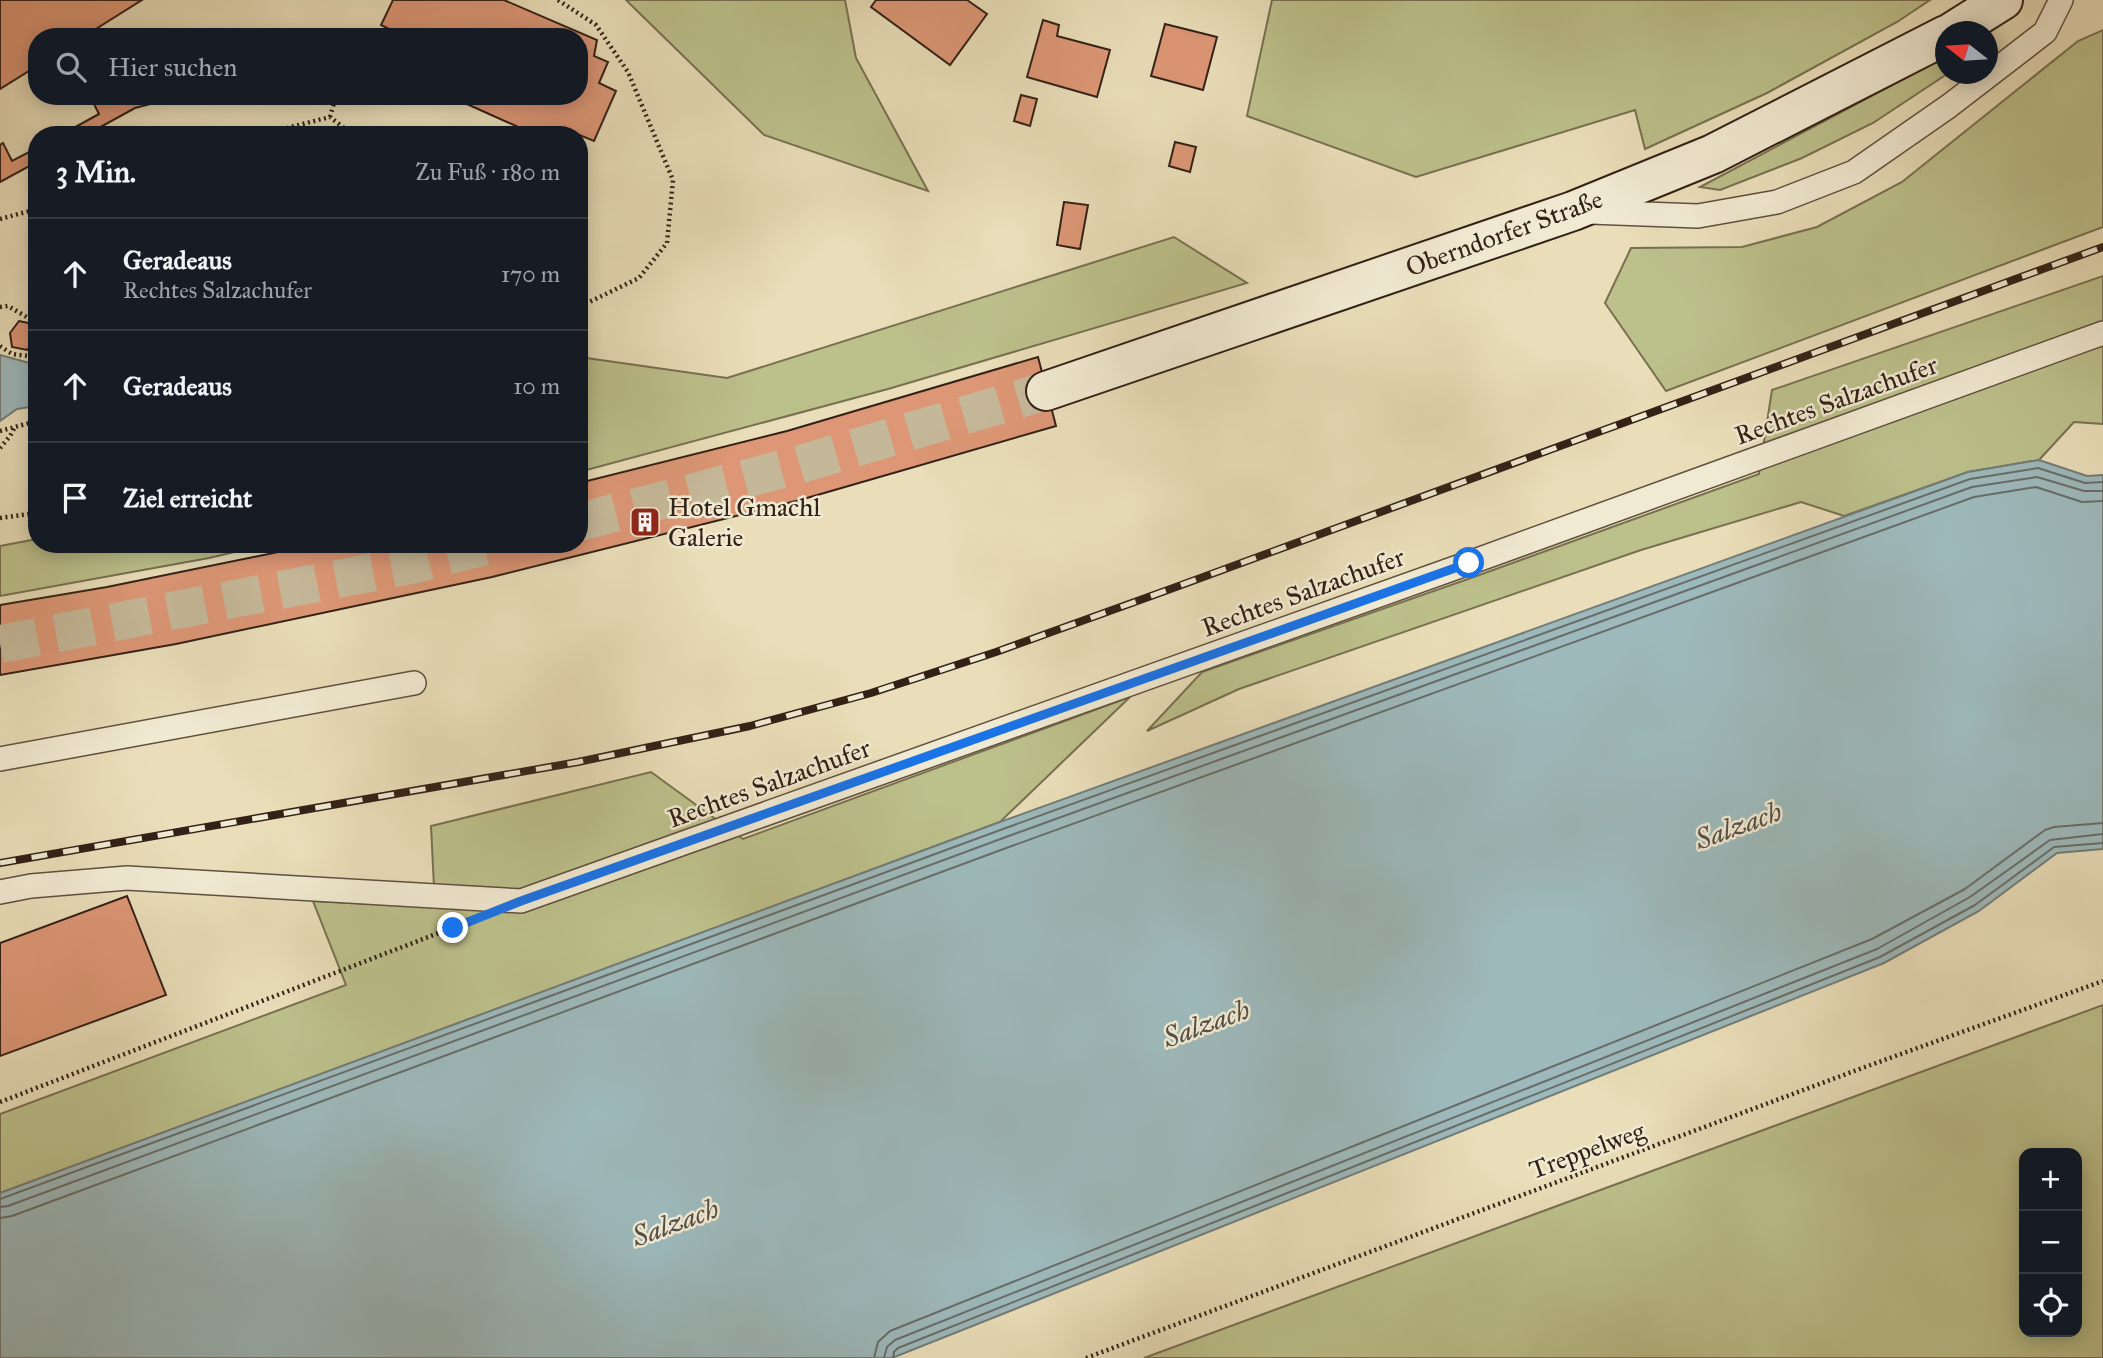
<!DOCTYPE html>
<html lang="de">
<head>
<meta charset="utf-8">
<style>
	:root { --surface:#171b24; --page:#20242c; --text:#f1f3f6; --muted:#9ea1a6; --line:#363941 }
	body { margin:0; font-family:"IM FELL Great Primer",serif; background:var(--page); color:var(--text) }
	.controls { position:absolute; right:21px; bottom:21px; display:grid; overflow:hidden; border-radius:14px; box-shadow:0 4px 18px #0003 }
	.controls button { width:63px; height:63px; display:grid; place-items:center; padding:0; border:0; border-bottom:2px solid var(--line); background:var(--surface); color:var(--text); font:35px sans-serif }
	.compass { position:absolute; left:1935px; top:21px; width:63px; height:63px; border-radius:50%; background:var(--surface); box-shadow:0 4px 18px #0003; rotate:287deg }
	.stop { position:absolute; width:21px; height:21px; margin:-16px; border:5px solid #1a73e8; border-radius:50%; background:#fff }
	.stop.end { background:#1a73e8; border-color:#fff; box-shadow:0 2px 7px #0008 }
	.list { margin:0; padding:0; list-style:none }
	h2 { display:flex; justify-content:space-between; align-items:center; height:91px; margin:0; padding:0 28px; font-size:30px }
	h2 small { font-size:23px; font-weight:400; color:var(--muted) }
	.list li { display:grid; grid-template-columns:46px 1fr auto; gap:21px; align-items:center; box-sizing:border-box; height:112px; padding:0 28px; border-top:2px solid var(--line) }
	.list b { display:block; font-size:26px; white-space:nowrap }
	.list p { margin:0; font-size:23px; white-space:nowrap; color:var(--muted) }
	.list em { font-size:23px; font-style:normal; color:var(--muted) }
	.icon { flex:none; width:38px; height:38px; fill:none; stroke:currentColor; stroke-width:2; stroke-linecap:round; stroke-linejoin:round }
	.map { position:relative; flex:none; width:2103px; height:1358px; overflow:hidden }
	.search { position:absolute; background:var(--surface); box-shadow:0 4px 18px #0003; left:28px; top:28px; width:560px; height:77px; display:flex; align-items:center; gap:18px; box-sizing:border-box; padding:0 24px; border-radius:28px; color:var(--muted); font-size:26px }
	.panel { position:absolute; background:var(--surface); box-shadow:0 4px 18px #0003; left:28px; top:126px; width:560px; height:427px; border-radius:28px }
	.map>svg:first-child { display:block }
	.green { fill:#bcc08b; stroke:#787051; stroke-width:2; fill-rule:evenodd }
	.water { fill:#9db9bb; stroke:#737c79; stroke-width:2 }
	.lines { fill:none; stroke-linecap:round; stroke-linejoin:round }
	.shore { stroke:#686d69; stroke-width:2 }
	.building { fill:#dd9776; stroke:#332117; stroke-width:2 }
	.secondary-tunnel { stroke:#c5b899; stroke-width:38; stroke-dasharray:38 19; stroke-linecap:butt }
	.service-casing { stroke:#605040; stroke-width:26 }
	.secondary-casing { stroke:#332117; stroke-width:42 }
	.path { stroke:#332117; stroke-width:4.5; stroke-dasharray:2 3.5; stroke-linecap:butt }
	.service { stroke:#f1ead2; stroke-width:23 }
	.secondary { stroke:#f1ead2; stroke-width:38 }
	.rail-casing { stroke:#332117; stroke-width:8 }
	.rail { stroke:#f1ead2; stroke-width:5; stroke-dasharray:16; stroke-linecap:butt }
	.route { stroke:#1a73e8; stroke-width:9 }
	.labels { text-anchor:middle; stroke-width:5; stroke-linejoin:round; paint-order:stroke }
	.street-label { font-size:26px; fill:#332117; stroke:#f1ead2 }
	.poi-label { font-size:26px; fill:#332117; stroke:#f1ead2; text-anchor:start }
	.water-label { font-size:28px; font-style:italic; fill:#534f48; stroke:#f1ead2 }
</style>
</head>
<body>
<div class="map">
<svg width="2103" height="1358" viewBox="0 0 2103 1358">
	<rect width="100%" height="100%" fill="#e9deb9"/>
	<filter id="stains"><feTurbulence type="fractalNoise" baseFrequency=".00286" numOctaves="4"/><feColorMatrix values="0 0 0 0 .2 0 0 0 0 .09 0 0 0 0 .02 0 0 0 .5 -.17"/></filter>
	<radialGradient id="worn" r=".72"><stop offset=".6" stop-color="#630" stop-opacity="0"/><stop offset="1" stop-color="#630" stop-opacity=".3"/></radialGradient>
	<path class="green" d="M626,0h219l11,58 72,133 -164,-56z
		M1272,0h658l-33,22 -130,71 -122,56 -10,-39 -219,67 -169,-61z
		M2103,30v197l-437,164 -61,-88 26,-55 111,-1 75,-20 85,-45 176,-141z
		M1945,57l1,17h1l-74,49 -71,35 -82,32 -20,-3z
		M1174,237l73,46 -359,106 -309,83v-115l148,21z
		M2103,276v148l-29,-2 -35,38 -71,12 -124,44 -43,-14 -160,48 -402,139 -92,42 55,-59 269,-94 288,-104 13,-84z
		M37,539v5h232l-60,14 -209,38v-50z
		M1130,697l-130,125 -1000,371v-79l346,-129 -33,-84 122,6 -4,-81 220,-54 92,67z
		M2103,1005v353h-959zM2024,1153h53v179h-53z"/>
	<path class="water" d="M0,355l37,10v41l-20,3 -17,12z
		M2039,460l48,16 16,-1v374l-46,4 -78,58 -95,52 -992,395h-892v-165l1000,-371 968,-350z"/>
	<g class="lines">
		<path class="shore" d="M0,1199l1003,-370 967,-350 68,-11 47,15 18,-1
			M0,1207l8,-1 998,-369 966,-350 65,-10 47,14h19
			M0,1218l12,-2 997,-369 965,-350 62,-10 46,15 21,-1
			M874,1358l4,-16 12,-11 982,-392 93,-50 80,-59 9,-3 49,-4
			M884,1358l3,-11 8,-7 982,-391 93,-52 80,-57 53,-6
			M893,1358l1,-6 4,-4 982,-391 95,-52 79,-58 49,-4"/>
	</g>
	<path class="building" d="M0,0h142l-59,37h-46v29l-37,23z
		M393,0h111l93,40 -3,16 14,6 -9,21 17,8 -22,50 -17,-7 -41,1 -87,-39h130v-59h-192l4,-7 -10,-5z
		M876,0h91l20,14 -37,51 -79,-58z
		M1043,20l16,5 -2,11 53,14 -13,47 -70,-20z
		M1165,24l52,13 -14,53 -52,-14z
		M338,29l2,8 -37,-1z
		M1021,95l16,4 -7,27 -16,-5z
		M90,96h91l-46,12 -49,27h-25l38,-21z
		M1175,142l21,5 -6,25 -21,-6z
		M3,143l9,18 25,-13v14l-37,20v-37z
		M1064,202l24,3 -8,44 -23,-4z
		M19,321l14,3 4,13 -10,13 -15,-3 -2,-14z
		M1038,357l18,69 -256,74 -308,77 -316,67 -176,31v-70l107,-18 210,-43h262v-61l208,-52z
		M127,896l39,99 -166,61v-113z"/>
	<g class="lines">
		<path class="secondary-tunnel" d="M579,522l215,-56 252,-75
			M0,644l416,-80 77,-20"/>
		<g class="service-casing">
			<path id="service" d="M1590,212l108,4 79,-14 77,-30 95,-66 96,-74 16,-32
				M0,759l414,-76
				M0,892l31,-6 96,-8 394,23 948,-338 634,-230"/>
		</g>
		<g class="secondary-casing">
			<path id="secondary" d="M1952,32l51,-32
				M1046,391l527,-180 140,-57 233,-119"/>
		</g>
		<path class="path" d="M558,0l38,25 32,47 45,108 -6,63 -28,35 -60,29
			M330,117l6,-21
			M260,135l70,-18 23,18
			M0,219l37,-10
			M0,307l8,-1 29,17
			M0,346l12,8 25,3
			M0,431l37,-10
			M0,448l10,-12 5,-9
			M0,518l37,-5
			M0,1102l449,-173
			M1086,1358l779,-291 238,-86"/>
		<use href="#service" class="service"/>
		<use href="#secondary" class="secondary"/>
		<g class="rail-casing">
			<path id="rail" d="M0,863l578,-101 172,-36 121,-33 125,-41 180,-65 927,-340"/>
		</g>
		<use href="#rail" class="rail"/>
	</g>
	<g class="lines">
		<path class="route" d="M453,928l68,-27 948,-338"/>
	</g>
	<defs>
		<g id="building-square" transform="scale(1.575)"><rect x="-9" y="-9" width="18" height="18" rx="4" fill="#8f2418" stroke="#f1ead2"/><path d="M-4-6H4V6H1V3H-1V6H-4ZM-2.5-4.3h1.7v1.8h-1.7ZM.8-4.3h1.7v1.8H.8ZM-2.5-1h1.7V.8h-1.7ZM.8-1h1.7V.8H.8Z" fill="#fff"/></g>
	</defs>
	<g fill-rule="evenodd">
		<use href="#building-square" x="645" y="522"/>
	</g>
	<g class="labels">
		<g class="street-label">
			<text transform="translate(1504 233) rotate(-20)" y="9">Oberndorfer Straße</text>
			<text transform="translate(1836 400) rotate(-20)" y="9">Rechtes Salzachufer</text>
			<text transform="translate(1303 592) rotate(-20)" y="9">Rechtes Salzachufer</text>
			<text transform="translate(769 783) rotate(-20)" y="9">Rechtes Salzachufer</text>
			<text transform="translate(1587 1150) rotate(-20)" y="9">Treppelweg</text>
		</g>
		<g class="poi-label">
			<text x="668" y="516">Hotel Gmachl<tspan x="668" dy="30">Galerie</tspan></text>
		</g>
		<g class="water-label">
			<text transform="translate(1738 825) rotate(-20)" y="10">Salzach</text>
			<text transform="translate(1206 1023) rotate(-20)" y="10">Salzach</text>
			<text transform="translate(675 1222) rotate(-20)" y="10">Salzach</text>
		</g>
	</g>
	<rect width="100%" height="100%" filter="url(#stains)"/>
	<rect width="100%" height="100%" fill="url(#worn)"/>
</svg>
<div class="controls">
<button>+</button>
<button>−</button>
<button><svg class="icon" aria-label="locate" viewBox="0 0 24 24"><circle cx="12" cy="12" r="6"/><path d="M12 2v4M12 18v4M2 12h4M18 12h4"/></svg></button>
</div>
<svg class="compass" viewBox="-18 -18 36 36"><path d="M0-13l5 13h-10z" fill="#e53935"/><path d="M0 13l5-13h-10z" fill="#9ea1a6"/></svg>
<div class="stop" style="left:1469px;top:563px"></div>
<div class="stop end" style="left:453px;top:928px"></div>
<div class="search"><svg class="icon" aria-label="search" viewBox="0 0 24 24"><circle cx="10" cy="10" r="6"/><path d="M15 15l6 6"/></svg>Hier suchen</div>
<section class="panel">
<h2>3 Min.<small>Zu Fuß · 180 m</small></h2>
<ul class="list">
<li><svg class="icon" aria-label="ahead" viewBox="0 0 24 24"><path d="M12 20V5M6 11l6-6 6 6"/></svg><div><b>Geradeaus</b><p>Rechtes Salzachufer</p></div><em>170 m</em></li>
<li><svg class="icon" aria-label="ahead" viewBox="0 0 24 24"><path d="M12 20V5M6 11l6-6 6 6"/></svg><div><b>Geradeaus</b></div><em>10 m</em></li>
<li><svg class="icon" aria-label="arrive" viewBox="0 0 24 24"><path d="M6 21V4h12l-3 4 3 4H6"/></svg><div><b>Ziel erreicht</b></div></li>
</ul>
</section>
</div>
</body>
</html>
